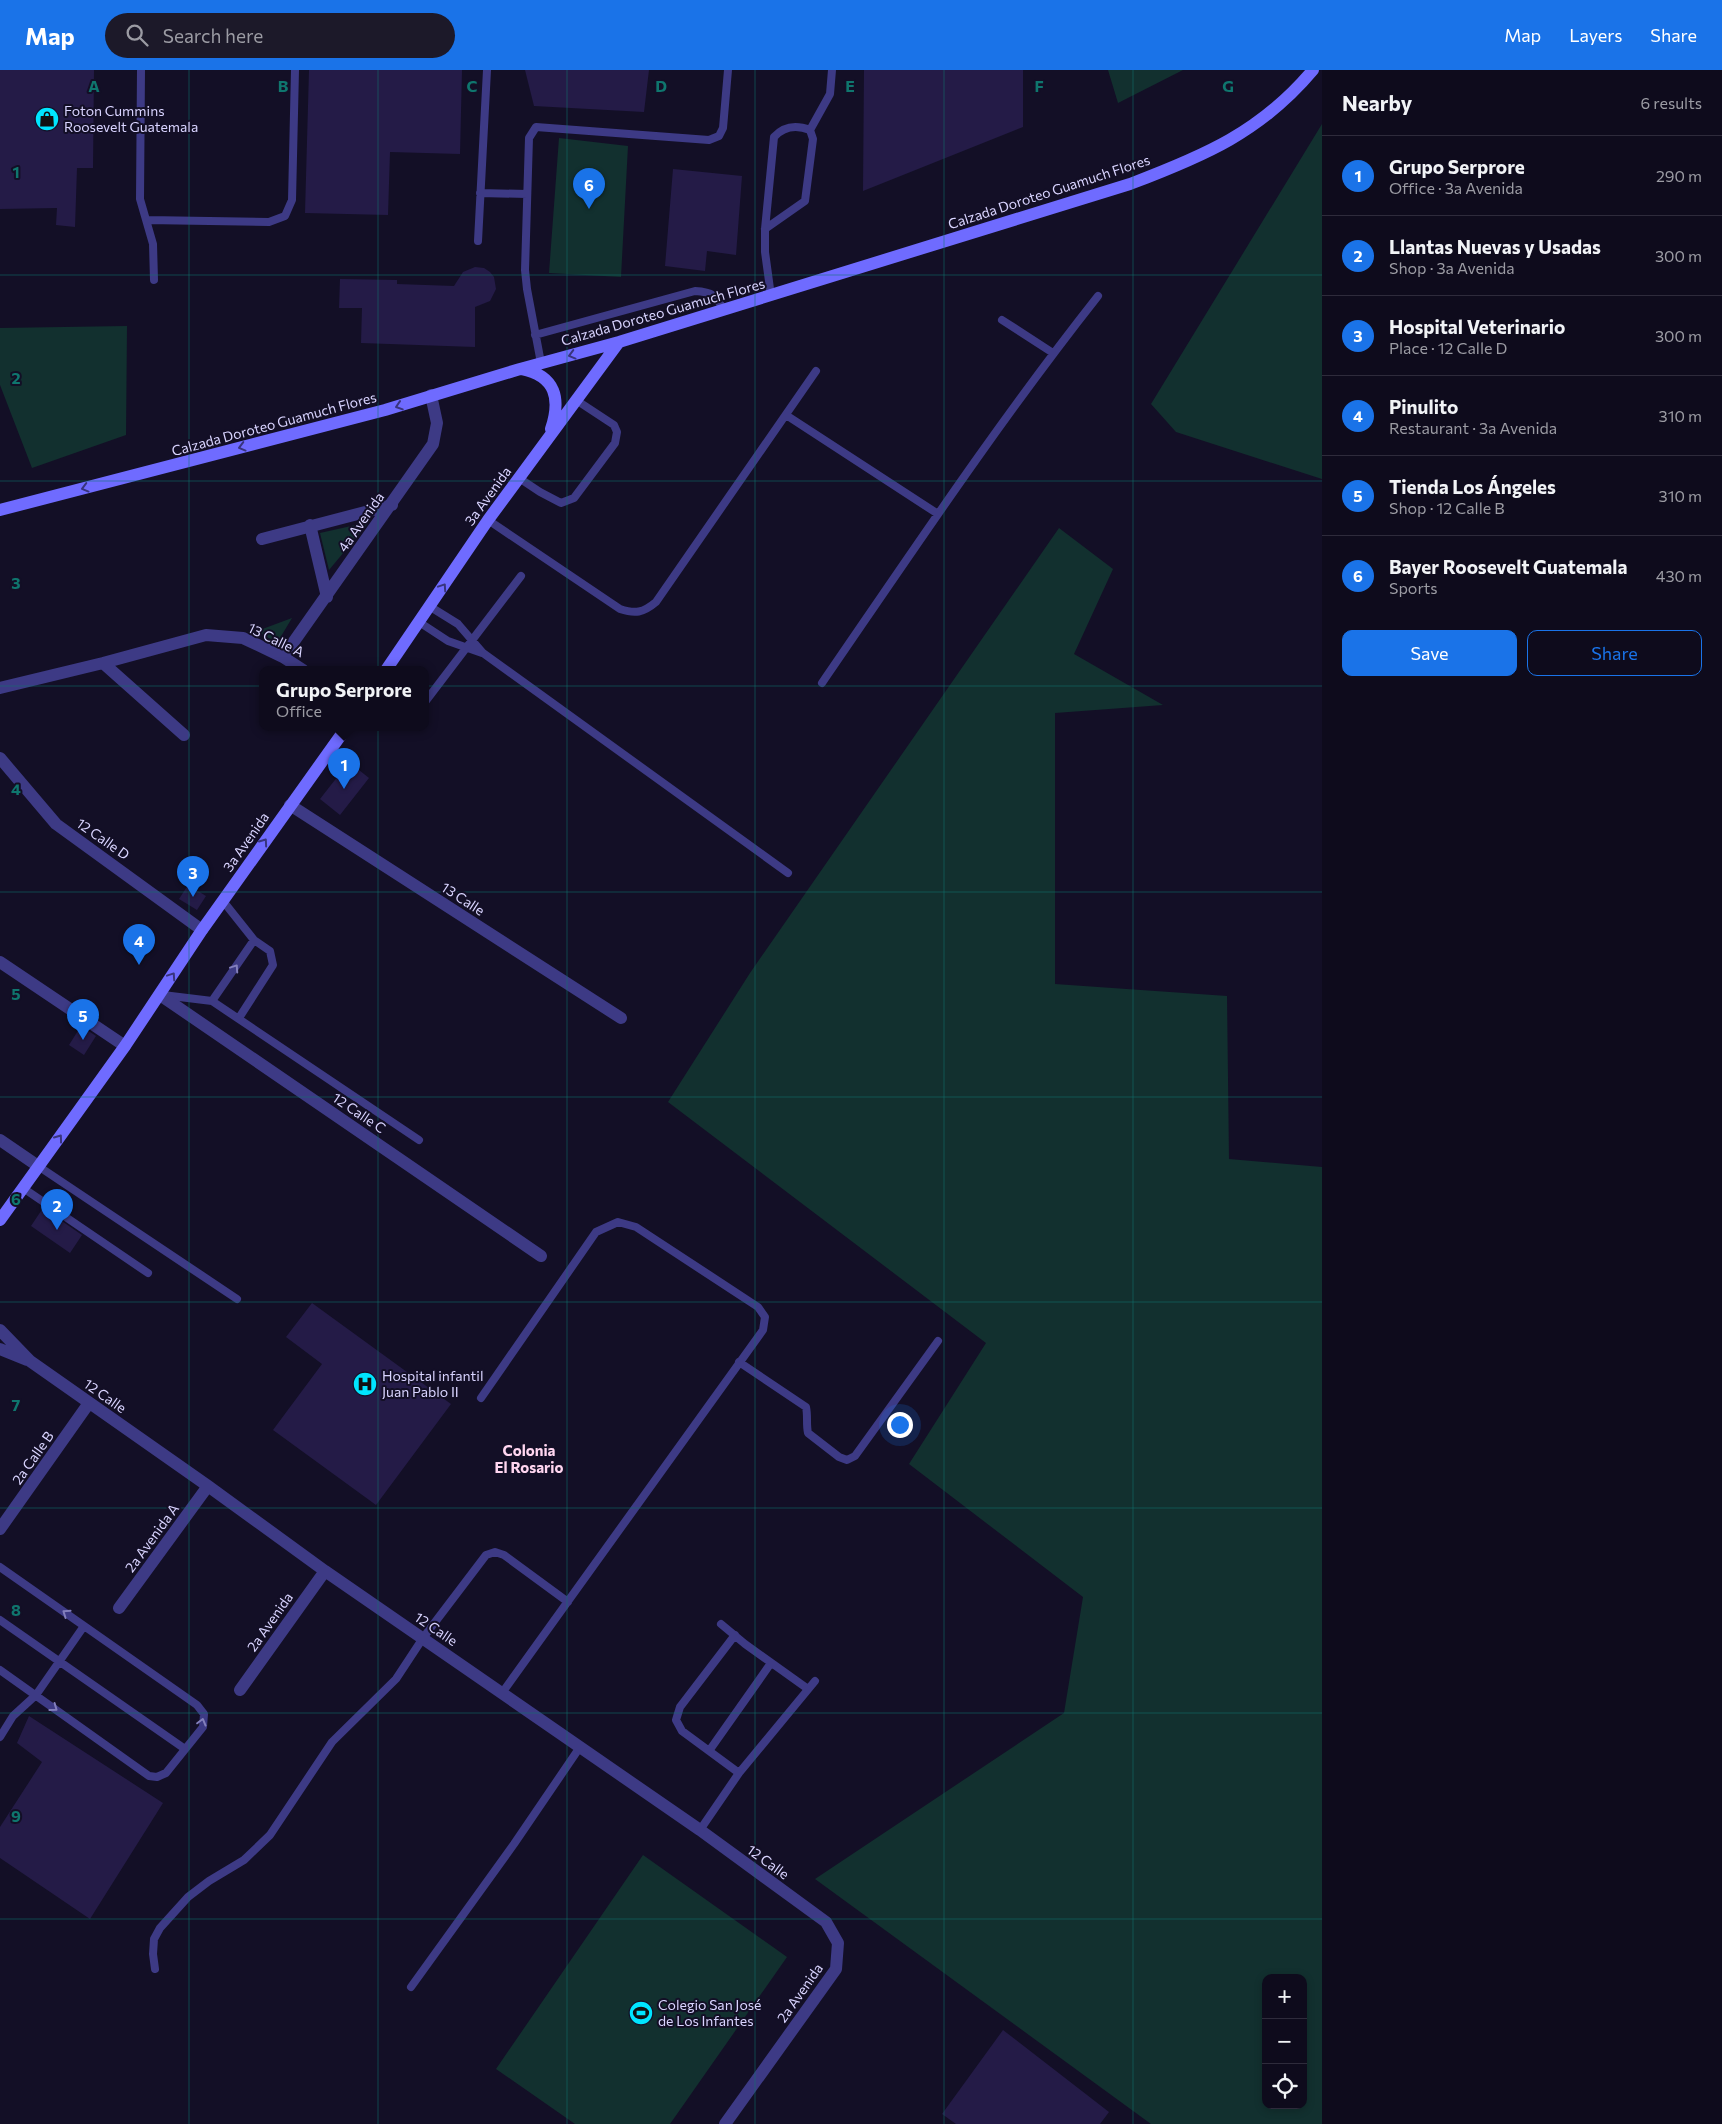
<!DOCTYPE html>
<html lang="en">
<head>
<meta charset="utf-8">
<style>
	:root { --surface:#0e0b1c; --page:#1c1929; --text:#f1f3f6; --muted:#9b9ba3; --line:#2e2b3b; --accent:#1a73e8 }
	body { margin:0; font-family:Commissioner,sans-serif; background:var(--page); color:var(--text) }
	.controls { position:absolute; right:15px; bottom:15px; display:grid; overflow:hidden; border-radius:10px; box-shadow:0 2px 8px #0003 }
	.controls button { width:45px; height:45px; display:grid; place-items:center; padding:0; border:0; border-bottom:1px solid var(--line); background:var(--surface); color:var(--text); font:25px sans-serif }
	.you { position:absolute; left:899px; top:1354px; width:18px; height:18px; margin:-12px; border:4px solid #fff; border-radius:50%; background:#1a73e8; box-shadow:0 0 0 8px #1a73e833 }
	.badge { display:grid; place-items:center; width:32px; height:32px; border-radius:50%; background:var(--accent); color:#fff; font-size:16px; font-weight:700 }
	.pin { position:absolute; translate:-50% -41px; filter:drop-shadow(0 1px 2px #0008) }
	.pin::after { content:''; position:absolute; top:26px; width:18px; height:15px; background:inherit; clip-path:polygon(0 0,100% 0,50% 100%) }
	.popup { position:absolute; left:259px; top:596px; width:170px; height:65px; box-sizing:border-box; display:grid; place-content:center; border-radius:10px; background:var(--surface); filter:drop-shadow(0 1px 4px #0005); font-size:16px; white-space:nowrap; color:var(--muted) }
	.popup b { font-size:19px; color:var(--text) }
	.popup::after { content:''; position:absolute; left:50%; top:100%; margin-left:-10px; border:10px solid transparent; border-top-color:var(--surface) }
	.list { margin:0; padding:0; list-style:none }
	h2 { display:flex; justify-content:space-between; align-items:center; height:65px; margin:0; padding:0 20px; font-size:21px }
	h2 small { font-size:16px; font-weight:400; color:var(--muted) }
	.list li { display:grid; grid-template-columns:32px 1fr auto; gap:15px; align-items:center; box-sizing:border-box; height:80px; padding:0 20px; border-top:1px solid var(--line) }
	.list b { display:block; font-size:19px; white-space:nowrap }
	.list p { margin:0; font-size:16px; white-space:nowrap; color:var(--muted) }
	.list em { font-size:16px; font-style:normal; color:var(--muted) }
	.actions { display:flex; gap:10px; padding:15px 20px }
	.actions a { flex:1; padding:11px 0; border:1px solid var(--accent); border-radius:10px; text-align:center; font-size:18px; color:var(--accent) }
	.actions .main { background:var(--accent); color:#fff }
	.icon { flex:none; width:28px; height:28px; fill:none; stroke:currentColor; stroke-width:2; stroke-linecap:round; stroke-linejoin:round }
	.map { position:relative; flex:none; width:1322px; height:2054px; overflow:hidden }
	header { display:flex; align-items:center; gap:30px; box-sizing:border-box; height:70px; padding:0 25px; background:var(--accent); color:#fff }
	header strong { font-size:24px }
	nav { display:flex; gap:28px; margin-inline-start:auto; font-size:18px }
	.search { width:350px; height:45px; background:var(--page); display:flex; align-items:center; gap:12px; box-sizing:border-box; padding:0 18px; border-radius:28px; color:var(--muted); font-size:19px }
	main { display:flex }
	aside { flex:1; background:var(--surface) }
	.map>svg:first-child { display:block }
	.green { fill:#12302f; fill-rule:evenodd }
	.building { fill:#241b47 }
	.lines { fill:none; stroke-linecap:round; stroke-linejoin:round }
	.service { stroke:#3d3a85; stroke-width:8 }
	.minor { stroke:#3d3a85; stroke-width:12 }
	.secondary { stroke:#6f6bff; stroke-width:12 }
	.oneway { stroke:#38347d }
	.oneway2 { stroke:#837fbc }
	.grid { fill:none; stroke:#0f766e; stroke-width:1; stroke-opacity:0.55 }
	.labels { text-anchor:middle; stroke-width:4; stroke-linejoin:round; paint-order:stroke }
	.poi-label { font-size:14px; fill:#d9d4ff; stroke:#130f26; text-anchor:start }
	.street-label { font-size:14px; fill:#d9d4ff; stroke:#130f26 }
	.neighbourhood-label { font-size:15px; font-weight:bold; fill:#ffd6f0; stroke:#130f26 }
	.grid-label { font-size:16px; text-anchor:middle; font-weight:bold; fill:#0f766e; stroke:#130f26; stroke-width:4; stroke-linejoin:round; paint-order:stroke }
</style>
</head>
<body>
<header>
<strong>Map</strong>
<div class="search"><svg class="icon" aria-label="search" viewBox="0 0 24 24"><circle cx="10" cy="10" r="6"/><path d="M15 15l6 6"/></svg>Search here</div>
<nav><a>Map</a><a>Layers</a><a>Share</a></nav>
</header>
<main>
<div class="map">
<svg width="1322" height="2054" viewBox="0 0 1322 2054">
	<rect width="100%" height="100%" fill="#130f26"/>
	<path class="green" d="M1108,0h75l-65,33z
		M1322,54v355l-146,-47 -25,-28z
		M559,68l69,8 -7,131 -72,-4z
		M127,256l-1,109 -94,33 -32,-83v-57z
		M369,452l-40,48 -9,-37z
		M1059,458l54,41 -39,85 89,51 -108,8v271l172,12 2,163 93,8v957h-171l-336,-245 249,-166 19,-116 -174,-133 77,-121 -318,-241 82,-129zM1266,1908h37v127h-37z
		M292,548l-15,25 -20,-12z
		M643,1785l144,102 -117,167h-95l-79,-55z"/>
	<path class="building" d="M0,0h94l-1,98h-16l-2,59 -19,-2 1,-17 -57,1z
		M309,0h153l-2,84 -70,-2 -2,63 -83,-2z
		M525,0h124l-5,42 -110,-6z
		M864,0h159v57l-160,64z
		M673,99l69,7 -6,79 -29,-4 -2,20 -40,-5z
		M475,197l9,1 6,4 4,5 2,12 -6,12 -15,6v40l-114,-4 1,-35h-23l1,-29 57,1v4l57,2 9,-14z
		M349,692l20,16 -29,37 -20,-16z
		M188,815l18,11 -9,14 -18,-11z
		M81,956l15,10 -12,19 -15,-10z
		M43,1138l39,27 -12,18 -39,-27z
		M312,1233l139,101 -75,101 -103,-75 49,-66 -36,-27z
		M29,1646l134,87 -73,116 -90,-61v-31l42,-65 -25,-19z
		M1003,1960l106,82 -9,12h-144l-14,-10z"/>
	<g class="lines">
		<path class="service" d="M141,0l-1,129 13,45 1,36
			M810,60l20,-36 2,-24
			M480,123l47,1
			M147,150l122,2 16,-6 7,-16 3,-130
			M765,159l40,-28 8,-62 -3,-9c-13,-5 -26,-4 -36,7l-9,92v23l6,44
			M478,171l9,-171
			M1002,250l51,33
			M535,265l160,-44c18,1 20,4 29,19
			M541,293l-14,-74 -2,-19 4,-132 7,-11 173,13 10,-4 4,-8 5,-58
			M786,345l152,99
			M519,408l21,14 21,11 13,-5 41,-55 2,-11 -3,-7 -38,-25
			M488,450l132,89c15,5 23,4 36,-7l160,-231
			M429,536l29,18 25,29 305,220
			M419,552l29,19 34,12
			M822,613c90,-131 178,-263 276,-387
			M425,632l96,-126
			M223,831l31,39 16,11 3,14 -34,53
			M163,925l49,6 42,-61
			M212,931l207,139
			M38,1096l199,133
			M23,1118l125,85
			M739,1292l67,45c2,9 0,17 2,26l31,24 8,3 8,-4 83,-115
			M481,1328l115,-166 22,-10 18,5 122,80 7,10 -2,13 -261,363
			M0,1497l197,138 7,9 -1,13 -37,46 -9,4 -8,-1 -149,-106
			M0,1550l185,129
			M721,1554l24,20 63,45
			M735,1565l-55,72 -4,13 6,11 57,42
			M0,1667l13,-21 23,-21 48,-69
			M709,1681l62,-88
			M700,1760l39,-57 76,-92
			M155,1899l-2,-15 1,-15 6,-11 28,-31 21,-16 35,-21 26,-25 62,-93 64,-63 27,-41 63,-83 9,-3 9,3 64,47
			M411,1917l103,-143 66,-97"/>
		<path class="minor" d="M310,455l17,72
			M262,469l130,-34
			M283,587l150,-213 4,-21 -6,-28
			M103,593l81,72
			M0,618l103,-25 103,-28 37,3 40,19 20,13
			M0,688l56,66 146,106
			M290,735l331,213
			M0,892l125,84
			M160,925l381,261
			M0,1070l38,26
			M0,1260l30,31 178,125 117,85 375,259 126,92 12,21 -2,26 -111,155
			M0,1279l27,11
			M0,1459l89,-126
			M119,1538l89,-122
			M240,1620l85,-119"/>
		<path class="secondary" d="M522,299c34,7 39,30 29,60
			M0,440l385,-100 135,-41 99,-27 511,-158c74,-28 131,-52 183,-114
			M386,600l102,-150 131,-178
			M0,1150l125,-174 77,-116 144,-202"/>
	</g>
	<defs><path id="oneway-chevron" d="M-2-3.5L2.5 0L-2 3.5" fill="none" stroke-width="1.6" stroke-linecap="round" stroke-linejoin="round" transform="scale(1.25)"/></defs>
	<g class="oneway">
		<use href="#oneway-chevron" transform="translate(572 285) rotate(165)"/>
		<use href="#oneway-chevron" transform="translate(399 336) rotate(162)"/>
		<use href="#oneway-chevron" transform="translate(242 377) rotate(165)"/>
		<use href="#oneway-chevron" transform="translate(85 418) rotate(165)"/>
		<use href="#oneway-chevron" transform="translate(443 517) rotate(-56)"/>
		<use href="#oneway-chevron" transform="translate(264 772) rotate(-55)"/>
		<use href="#oneway-chevron" transform="translate(172 906) rotate(-56)"/>
		<use href="#oneway-chevron" transform="translate(59 1068) rotate(-54)"/>
	</g>
	<g class="oneway2">
		<use href="#oneway-chevron" transform="translate(235 898) rotate(-56)"/>
		<use href="#oneway-chevron" transform="translate(66 1543) rotate(-145)"/>
		<use href="#oneway-chevron" transform="translate(54 1638) rotate(36)"/>
		<use href="#oneway-chevron" transform="translate(202 1652) rotate(-75)"/>
	</g>
	<path class="grid" d="M189,0v2054M378,0v2054M567,0v2054M755,0v2054M944,0v2054M1133,0v2054M0,205h1322M0,411h1322M0,616h1322M0,822h1322M0,1027h1322M0,1232h1322M0,1438h1322M0,1643h1322M0,1849h1322"/>
	<defs>
		<g id="shop-disc" transform="scale(1.25)"><circle r="9.5" fill="#00e5ff" stroke="#130f26"/><path d="M-5-2.5h2.3a2.7 3.5 0 0 1 5.4 0H5L5.5 6h-11ZM-1.5-2.5h3a1.5 2.3 0 0 0-3 0Z" fill="#111"/></g>
		<g id="hospital-disc" transform="scale(1.25)"><circle r="9.5" fill="#00e5ff" stroke="#130f26"/><path d="M-5-5h3v3.5h4V-5h3V5h-3V1.5h-4V5h-3Z" fill="#111"/></g>
		<g id="stadium-disc" transform="scale(1.25)"><circle r="9.5" fill="#00e5ff" stroke="#130f26"/><path d="M0-5a6.5 5 0 1 0 0 10a6.5 5 0 1 0 0-10ZM-3.5-1.8h7v3.6h-7Z" fill="#111"/></g>
	</defs>
	<g fill-rule="evenodd">
		<use href="#shop-disc" x="47" y="49"/>
		<use href="#hospital-disc" x="365" y="1314"/>
		<use href="#stadium-disc" x="641" y="1943"/>
	</g>
	<g class="labels">
		<g class="poi-label">
			<text x="64" y="46">Foton Cummins<tspan x="64" dy="16">Roosevelt Guatemala</tspan></text>
			<text x="382" y="1311">Hospital infantil<tspan x="382" dy="16">Juan Pablo II</tspan></text>
			<text x="658" y="1940">Colegio San José<tspan x="658" dy="16">de Los Infantes</tspan></text>
		</g>
		<g class="street-label">
			<text transform="translate(1049 122) rotate(-18)" y="5">Calzada Doroteo Guamuch Flores</text>
			<text transform="translate(663 242) rotate(-16)" y="5">Calzada Doroteo Guamuch Flores</text>
			<text transform="translate(274 354) rotate(-15)" y="5">Calzada Doroteo Guamuch Flores</text>
			<text transform="translate(488 426) rotate(-54)" y="5">3a Avenida</text>
			<text transform="translate(361 452) rotate(-55)" y="5">4a Avenida</text>
			<text transform="translate(276 570) rotate(26)" y="5">13 Calle A</text>
			<text transform="translate(103 769) rotate(35)" y="5">12 Calle D</text>
			<text transform="translate(246 772) rotate(-55)" y="5">3a Avenida</text>
			<text transform="translate(463 829) rotate(33)" y="5">13 Calle</text>
			<text transform="translate(359 1043) rotate(34)" y="5">12 Calle C</text>
			<text transform="translate(105 1326) rotate(35)" y="5">12 Calle</text>
			<text transform="translate(33 1388) rotate(-55)" y="5">2a Calle B</text>
			<text transform="translate(152 1468) rotate(-54)" y="5">2a Avenida A</text>
			<text transform="translate(270 1552) rotate(-55)" y="5">2a Avenida</text>
			<text transform="translate(436 1559) rotate(34)" y="5">12 Calle</text>
			<text transform="translate(768 1792) rotate(36)" y="5">12 Calle</text>
			<text transform="translate(800 1923) rotate(-55)" y="5">2a Avenida</text>
		</g>
		<g class="neighbourhood-label">
			<text x="529" y="1386">Colonia<tspan x="529" dy="17">El Rosario</tspan></text>
		</g>
	</g>
	<g class="grid-label">
		<text x="94" y="22">A</text>
		<text x="283" y="22">B</text>
		<text x="472" y="22">C</text>
		<text x="661" y="22">D</text>
		<text x="850" y="22">E</text>
		<text x="1039" y="22">F</text>
		<text x="1228" y="22">G</text>
		<text x="16" y="108">1</text>
		<text x="16" y="314">2</text>
		<text x="16" y="519">3</text>
		<text x="16" y="725">4</text>
		<text x="16" y="930">5</text>
		<text x="16" y="1135">6</text>
		<text x="16" y="1341">7</text>
		<text x="16" y="1546">8</text>
		<text x="16" y="1752">9</text>
	</g>
</svg>
<div class="controls">
<button>+</button>
<button>−</button>
<button><svg class="icon" aria-label="locate" viewBox="0 0 24 24"><circle cx="12" cy="12" r="6"/><path d="M12 2v4M12 18v4M2 12h4M18 12h4"/></svg></button>
</div>
<div class="you"></div>
<div class="pin badge" style="left:344px;top:719px">1</div>
<div class="popup"><b>Grupo Serprore</b>Office</div>
<div class="pin badge" style="left:57px;top:1160px">2</div>
<div class="pin badge" style="left:193px;top:827px">3</div>
<div class="pin badge" style="left:139px;top:895px">4</div>
<div class="pin badge" style="left:83px;top:970px">5</div>
<div class="pin badge" style="left:589px;top:139px">6</div>
</div>
<aside>
<h2>Nearby<small>6 results</small></h2>
<ul class="list">
<li><span class="badge">1</span><div><b>Grupo Serprore</b><p>Office · 3a Avenida</p></div><em>290 m</em></li>
<li><span class="badge">2</span><div><b>Llantas Nuevas y Usadas</b><p>Shop · 3a Avenida</p></div><em>300 m</em></li>
<li><span class="badge">3</span><div><b>Hospital Veterinario</b><p>Place · 12 Calle D</p></div><em>300 m</em></li>
<li><span class="badge">4</span><div><b>Pinulito</b><p>Restaurant · 3a Avenida</p></div><em>310 m</em></li>
<li><span class="badge">5</span><div><b>Tienda Los Ángeles</b><p>Shop · 12 Calle B</p></div><em>310 m</em></li>
<li><span class="badge">6</span><div><b>Bayer Roosevelt Guatemala</b><p>Sports</p></div><em>430 m</em></li>
</ul>
<div class="actions"><a class="main">Save</a><a>Share</a></div>
</aside>
</main>
</body>
</html>
